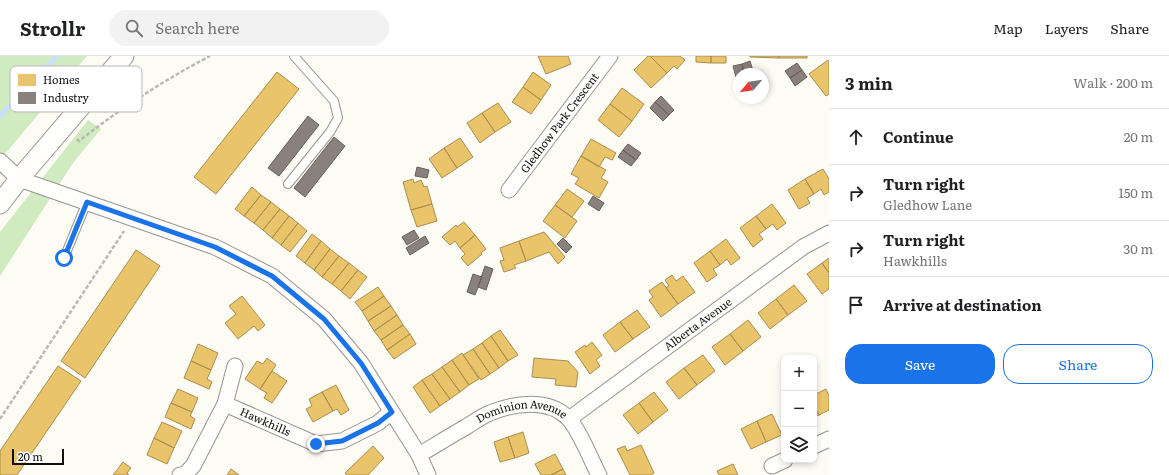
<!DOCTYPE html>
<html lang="en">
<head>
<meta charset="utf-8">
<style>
	:root { --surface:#fff; --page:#f2f2f2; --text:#202124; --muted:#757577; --line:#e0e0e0; --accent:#1a73e8 }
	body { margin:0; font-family:Literata,serif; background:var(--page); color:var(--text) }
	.controls { position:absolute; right:12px; bottom:12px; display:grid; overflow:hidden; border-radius:8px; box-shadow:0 2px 6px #0003 }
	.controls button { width:36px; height:36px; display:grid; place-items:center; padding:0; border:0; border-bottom:1px solid var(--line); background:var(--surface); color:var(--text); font:20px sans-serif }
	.compass { position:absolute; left:733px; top:12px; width:36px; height:36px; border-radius:50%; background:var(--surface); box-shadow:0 2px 6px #0003; rotate:241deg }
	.scale { position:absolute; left:12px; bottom:10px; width:52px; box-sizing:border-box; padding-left:4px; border:2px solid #0f0f0f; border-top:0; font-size:11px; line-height:14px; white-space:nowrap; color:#0f0f0f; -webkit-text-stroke:3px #fff; paint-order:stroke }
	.stop { position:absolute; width:12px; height:12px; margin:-9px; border:3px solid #1a73e8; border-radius:50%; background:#fff }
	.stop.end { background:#1a73e8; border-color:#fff; box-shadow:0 1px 4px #0008 }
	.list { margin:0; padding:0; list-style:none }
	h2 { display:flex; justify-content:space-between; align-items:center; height:52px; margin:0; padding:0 16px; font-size:17px }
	h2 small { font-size:13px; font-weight:400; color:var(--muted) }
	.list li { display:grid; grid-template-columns:26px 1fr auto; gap:12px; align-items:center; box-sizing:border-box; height:56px; padding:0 16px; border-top:1px solid var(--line) }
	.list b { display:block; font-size:15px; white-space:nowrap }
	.list p { margin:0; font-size:13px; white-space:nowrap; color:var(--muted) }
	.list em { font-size:13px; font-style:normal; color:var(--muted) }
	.actions { display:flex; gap:8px; padding:12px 16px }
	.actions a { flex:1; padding:9px 0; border:1px solid var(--accent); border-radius:16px; text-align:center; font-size:14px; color:var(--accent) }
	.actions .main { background:var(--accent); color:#fff }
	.icon { flex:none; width:22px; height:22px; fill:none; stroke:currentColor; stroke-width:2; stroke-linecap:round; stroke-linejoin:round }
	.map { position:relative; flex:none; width:829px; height:419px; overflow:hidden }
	header { display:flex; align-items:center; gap:24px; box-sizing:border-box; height:56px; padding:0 20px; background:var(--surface); border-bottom:1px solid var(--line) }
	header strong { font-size:19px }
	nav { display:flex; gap:22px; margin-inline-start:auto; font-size:14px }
	.search { width:280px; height:36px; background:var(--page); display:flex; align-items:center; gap:10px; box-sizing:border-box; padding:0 14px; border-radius:22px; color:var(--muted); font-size:15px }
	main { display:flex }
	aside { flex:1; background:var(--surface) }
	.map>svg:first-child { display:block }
	.forest { fill:#d1ebc0 }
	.homes { fill:#e9c46a; stroke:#a88e4f }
	.industry { fill:#8a817c; stroke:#655f5b }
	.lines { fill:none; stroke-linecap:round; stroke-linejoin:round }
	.stream { stroke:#c8e1f8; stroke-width:5 }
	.service-casing { stroke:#969592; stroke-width:10 }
	.minor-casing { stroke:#969592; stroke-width:17 }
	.tertiary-casing { stroke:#969592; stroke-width:21 }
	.path { stroke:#b9b9b8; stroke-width:2.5; stroke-dasharray:4 2; stroke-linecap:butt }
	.service { stroke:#fffefd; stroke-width:8 }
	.minor { stroke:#fffefd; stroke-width:15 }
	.tertiary { stroke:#fffefd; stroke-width:19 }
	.route { stroke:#1a73e8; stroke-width:5 }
	.labels { text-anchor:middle; stroke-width:4; stroke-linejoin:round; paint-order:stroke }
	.street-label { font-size:11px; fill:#0f0f0f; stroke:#fff }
	.key { fill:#fff; stroke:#b7b7b7; stroke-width:1 }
	.key-label { font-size:11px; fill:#0f0f0f }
</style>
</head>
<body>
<header>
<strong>Strollr</strong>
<div class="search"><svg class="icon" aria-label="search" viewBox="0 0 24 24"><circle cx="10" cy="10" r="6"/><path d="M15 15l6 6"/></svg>Search here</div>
<nav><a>Map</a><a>Layers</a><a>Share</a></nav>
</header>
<main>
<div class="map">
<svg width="829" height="419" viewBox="0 0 829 419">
	<rect width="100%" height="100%" fill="#fcfbf4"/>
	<path class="forest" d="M0,0h87l-87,104z
		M88,64l13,9 -28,34 -73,113v-44z"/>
	<path class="homes" d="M538,0h30l3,8 -25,10z
		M648,0h2l17,17 -16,15 -17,-18z
		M650,0h30l5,4 -8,9 -3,-3 -7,7z
		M696,0h15v7l-15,-1z
		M711,0h15v7h-15z
		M750,0h29v2l-29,-1z
		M779,0h28v2h-28z
		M828,4l1,2v32l-3,2 -17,-22z
		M277,16l22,17 -83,105 -22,-17z
		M533,16l18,13 -10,15 -18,-13z
		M523,31l18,13 -10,14 -19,-12z
		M622,32l22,16 -12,17 -22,-17z
		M498,47l13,19 -16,10 -13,-19z
		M610,48l22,17 -13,16 -21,-17z
		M482,57l13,19 -15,11 -13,-20z
		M460,82l13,19 -16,11 -13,-20z
		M591,83l25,14 -4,7 -7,-3 -6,10 -18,-11z
		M444,92l13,20 -15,10 -13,-19z
		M581,100l25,14 -5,8 7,4 -9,16 -24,-14 4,-6 -8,-4z
		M823,113l6,10v13l-5,3 -3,-6 -7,5 -9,-15z
		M413,123l1,4 7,-3 3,7 3,-1 5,18 -21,6 -8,-28z
		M805,123l9,15 -7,4 3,5 -11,6 -11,-19z
		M252,131l9,8 -17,21 -9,-7z
		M567,133l17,12 -12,16 -17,-12z
		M261,139l10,7 -17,21 -10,-7z
		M271,146l9,7 -17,21 -9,-7z
		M432,148l5,17 -20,6 -6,-17z
		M772,148l14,19 -9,7 -4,-6 -7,5 -10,-13z
		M555,149l22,16 -12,17 -22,-17z
		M280,153l9,7 -17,22 -9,-8z
		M289,160l9,7 -17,22 -9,-7z
		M756,160l10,13 -7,5 4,5 -10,8 -13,-19z
		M464,166l11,13 -15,13 -5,-7 -5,4 -8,-8 14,-12 1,2z
		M298,167l9,8 -17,21 -9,-7z
		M544,176l21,25 -7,7 -9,-12 -23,9 -7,-20z
		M312,178l9,7 -16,22 -9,-7z
		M475,179l11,14 -5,4 1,1 -14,12 -7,-8 4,-4 -5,-6z
		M726,183l14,19 -9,7 -4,-6 -7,6 -10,-14z
		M321,185l9,8 -16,21 -9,-7z
		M519,185l7,20 -12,4 2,3 -12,4 -4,-11 4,-1 -4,-12z
		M330,193l9,7 -17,21 -8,-7z
		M136,194l24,16 -75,112 -24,-17z
		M710,195l10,14 -7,4 4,6 -10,7 -13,-19z
		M339,200l10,7 -17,21 -10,-7z
		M829,202v15l-7,-10z
		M349,207l9,7 -17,21 -9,-7z
		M822,207l7,10v16l-7,5 -15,-20z
		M358,214l9,7 -17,22 -9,-8z
		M672,219l4,6 7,-5 12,16 -17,12 -12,-16 3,-2 -4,-6z
		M662,226l16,22 -17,13 -12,-17 4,-3 -4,-6z
		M794,229l13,16 -19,14 -12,-16z
		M378,231l6,9 -22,15 -7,-9z
		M242,240l23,29 -7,6 -4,-5 -16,13 -13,-16 11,-9 -7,-8z
		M384,240l7,10 -23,15 -6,-10z
		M776,243l12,16 -18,14 -12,-16z
		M391,250l6,9 -23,16 -6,-10z
		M637,254l13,17 -17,12 -13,-17z
		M397,259l6,10 -22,15 -7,-9z
		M748,264l13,17 -18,14 -13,-17z
		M620,266l13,17 -18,13 -12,-17z
		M403,269l7,9 -23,16 -6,-10z
		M500,274l18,25 -10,6 -17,-25z
		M410,278l6,10 -22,15 -7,-9z
		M730,278l13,17 -18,14 -13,-18z
		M491,280l17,25 -9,7 -17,-25z
		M592,286l10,13 -6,5 4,6 -10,8 -15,-22 10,-7 1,2z
		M482,287l17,25 -9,6 -17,-25z
		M198,288l20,9 -7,17 -20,-9z
		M473,293l17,25 -9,6 -18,-25z
		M462,297l17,26 -10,6 -17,-25z
		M703,299l12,16 -18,14 -13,-17z
		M267,302l9,7 -16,24 -15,-10 12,-18 6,3z
		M534,302l34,3 10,11 -2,15 -21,-2 1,-6 -24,-2z
		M452,304l17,25 -9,7 -18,-25z
		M191,305l20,9 -4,9 5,3 -3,7 -25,-11z
		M58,310l23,15 -64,94h-17v-24z
		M442,311l18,25 -10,7 -18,-25z
		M684,312l13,17 -18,14 -13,-17z
		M272,315l15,10 -15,22 -8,-5 3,-5 -7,-4z
		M432,318l18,25 -10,7 -18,-26z
		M422,324l18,26 -10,7 -17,-26z
		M336,329l13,25 -8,5 -4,-6 -4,2 -11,-19z
		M178,333l20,9 -6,14 -21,-9z
		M826,333l3,7v14l-10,5 -5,-9v-11z
		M322,336l11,19 -20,11 -7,-13 6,-3 -3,-7z
		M654,336l14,18 -15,12 -14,-19z
		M171,347l21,9 -2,4 5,3 -4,10 -26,-12z
		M639,347l14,19 -15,12 -15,-19z
		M814,350l5,9 -5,2z
		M772,358l10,21 -16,7 -9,-21z
		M757,365l9,21 -15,7 -10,-20z
		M162,366l20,9 -8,17 -20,-10z
		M523,376l6,21 -14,5 -7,-21z
		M508,381l7,21 -15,4 -6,-20z
		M154,382l20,10 -7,16 -20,-9z
		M641,389l13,28 -3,2h-21l-13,-26 8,-3 2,5z
		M373,390l11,12 -16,17h-21l-2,-2z
		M555,398l8,15 -12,6h-10l-6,-11z
		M123,406l8,6 -4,5 2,2h-16z
		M733,408l5,11h-19l-2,-4z
		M231,413l8,6h-12z
		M563,413l3,6h-15z"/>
	<path class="industry" d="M750,5l4,13h-10l-2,-10z
		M797,7l5,7 -12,8 -5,-7z
		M742,8l2,10h-5v6l-2,1 -4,-15z
		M802,14l5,7 -12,9 -5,-8z
		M661,40l13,14 -5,5 -14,-13z
		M655,46l14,13 -6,6 -13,-13z
		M308,60l11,9 -40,51 -11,-8z
		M334,81l11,9 -40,51 -11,-9z
		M628,88l13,9 -5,7 -13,-10z
		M623,94l13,10 -5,6 -13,-9z
		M417,111l12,3 -2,8 -12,-2z
		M593,140l11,7 -5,8 -11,-7z
		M414,174l5,8 -12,7 -5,-8z
		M425,180l4,7 -19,12 -4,-7z
		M563,182l9,9 -6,6 -9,-9z
		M485,210l8,3 -7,21 -8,-3z
		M473,218l9,3 -7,18 -8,-3z"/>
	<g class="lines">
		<path class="stream" d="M0,60l57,-60"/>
		<g class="service-casing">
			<path id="service" d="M288,128l42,-52 8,-14 -4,-17 -40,-45
				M64,202l23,-56"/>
		</g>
		<g class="minor-casing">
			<g id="minor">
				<path d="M0,105l19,18 196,68 57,29 52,43 37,44 58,92 9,20"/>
				<path id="s1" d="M509,134l101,-134"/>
				<path id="s2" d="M225,348l91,40 26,-3 36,-18 13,-11"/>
				<path id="s3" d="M569,363l234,-172 26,-14"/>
				<path d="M814,390l15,-7"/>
				<path id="s4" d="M419,399c15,-9 31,-19 47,-28 8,-5 16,-11 24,-14 24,-10 58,-15 78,5 11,11 23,42 31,57"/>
				<path d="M772,410l13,-6"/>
				<path d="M180,419l5,-1 8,-8 32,-62 10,-38"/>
			</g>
		</g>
		<g class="tertiary-casing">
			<path id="tertiary" d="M0,148l19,-25 105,-123"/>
		</g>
		<path class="path" d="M77,83l2,2c41,-32 85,-61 131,-85
			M0,363l124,-188"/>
		<use href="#service" class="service"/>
		<use href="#minor" class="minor"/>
		<use href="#tertiary" class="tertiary"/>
	</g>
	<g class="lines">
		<path class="route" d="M64,202l23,-56 128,45 57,29 52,43 37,44 31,49 -14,11 -36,18 -26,3"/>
	</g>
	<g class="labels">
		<g class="street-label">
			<text dy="4" stroke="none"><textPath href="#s1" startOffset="84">Gledhow Park Crescent</textPath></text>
			<text dy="4" stroke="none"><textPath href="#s3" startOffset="160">Alberta Avenue</textPath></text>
			<text dy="4" stroke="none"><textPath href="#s2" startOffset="44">Hawkhills</textPath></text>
			<text dy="4" stroke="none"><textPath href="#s4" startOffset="115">Dominion Avenue</textPath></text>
		</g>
	</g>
	<rect x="10" y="10" width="132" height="46" rx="6" class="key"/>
	<rect x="18" y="18" width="18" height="12" fill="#e9c46a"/>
	<rect x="18" y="36" width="18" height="12" fill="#8a817c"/>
	<g class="key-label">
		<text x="43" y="28">Homes</text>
		<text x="43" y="46">Industry</text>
	</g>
</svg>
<div class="controls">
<button>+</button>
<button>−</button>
<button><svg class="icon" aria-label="layers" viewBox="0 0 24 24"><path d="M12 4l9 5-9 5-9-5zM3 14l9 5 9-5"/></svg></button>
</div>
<svg class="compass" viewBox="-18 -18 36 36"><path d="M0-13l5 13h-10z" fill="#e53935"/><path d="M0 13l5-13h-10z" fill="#757577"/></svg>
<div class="scale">20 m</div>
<div class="stop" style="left:64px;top:202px"></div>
<div class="stop end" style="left:316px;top:388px"></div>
</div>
<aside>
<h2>3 min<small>Walk · 200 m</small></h2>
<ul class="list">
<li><svg class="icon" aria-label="ahead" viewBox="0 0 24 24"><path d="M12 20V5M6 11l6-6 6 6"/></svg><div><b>Continue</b></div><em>20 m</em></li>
<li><svg class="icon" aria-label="right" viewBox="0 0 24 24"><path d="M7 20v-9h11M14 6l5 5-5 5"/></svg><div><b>Turn right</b><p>Gledhow Lane</p></div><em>150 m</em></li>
<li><svg class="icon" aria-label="right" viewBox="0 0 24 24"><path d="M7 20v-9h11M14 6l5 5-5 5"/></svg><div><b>Turn right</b><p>Hawkhills</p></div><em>30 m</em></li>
<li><svg class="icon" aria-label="arrive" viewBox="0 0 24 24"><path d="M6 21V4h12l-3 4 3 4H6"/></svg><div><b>Arrive at destination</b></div></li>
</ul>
<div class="actions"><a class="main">Save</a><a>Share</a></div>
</aside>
</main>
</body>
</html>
